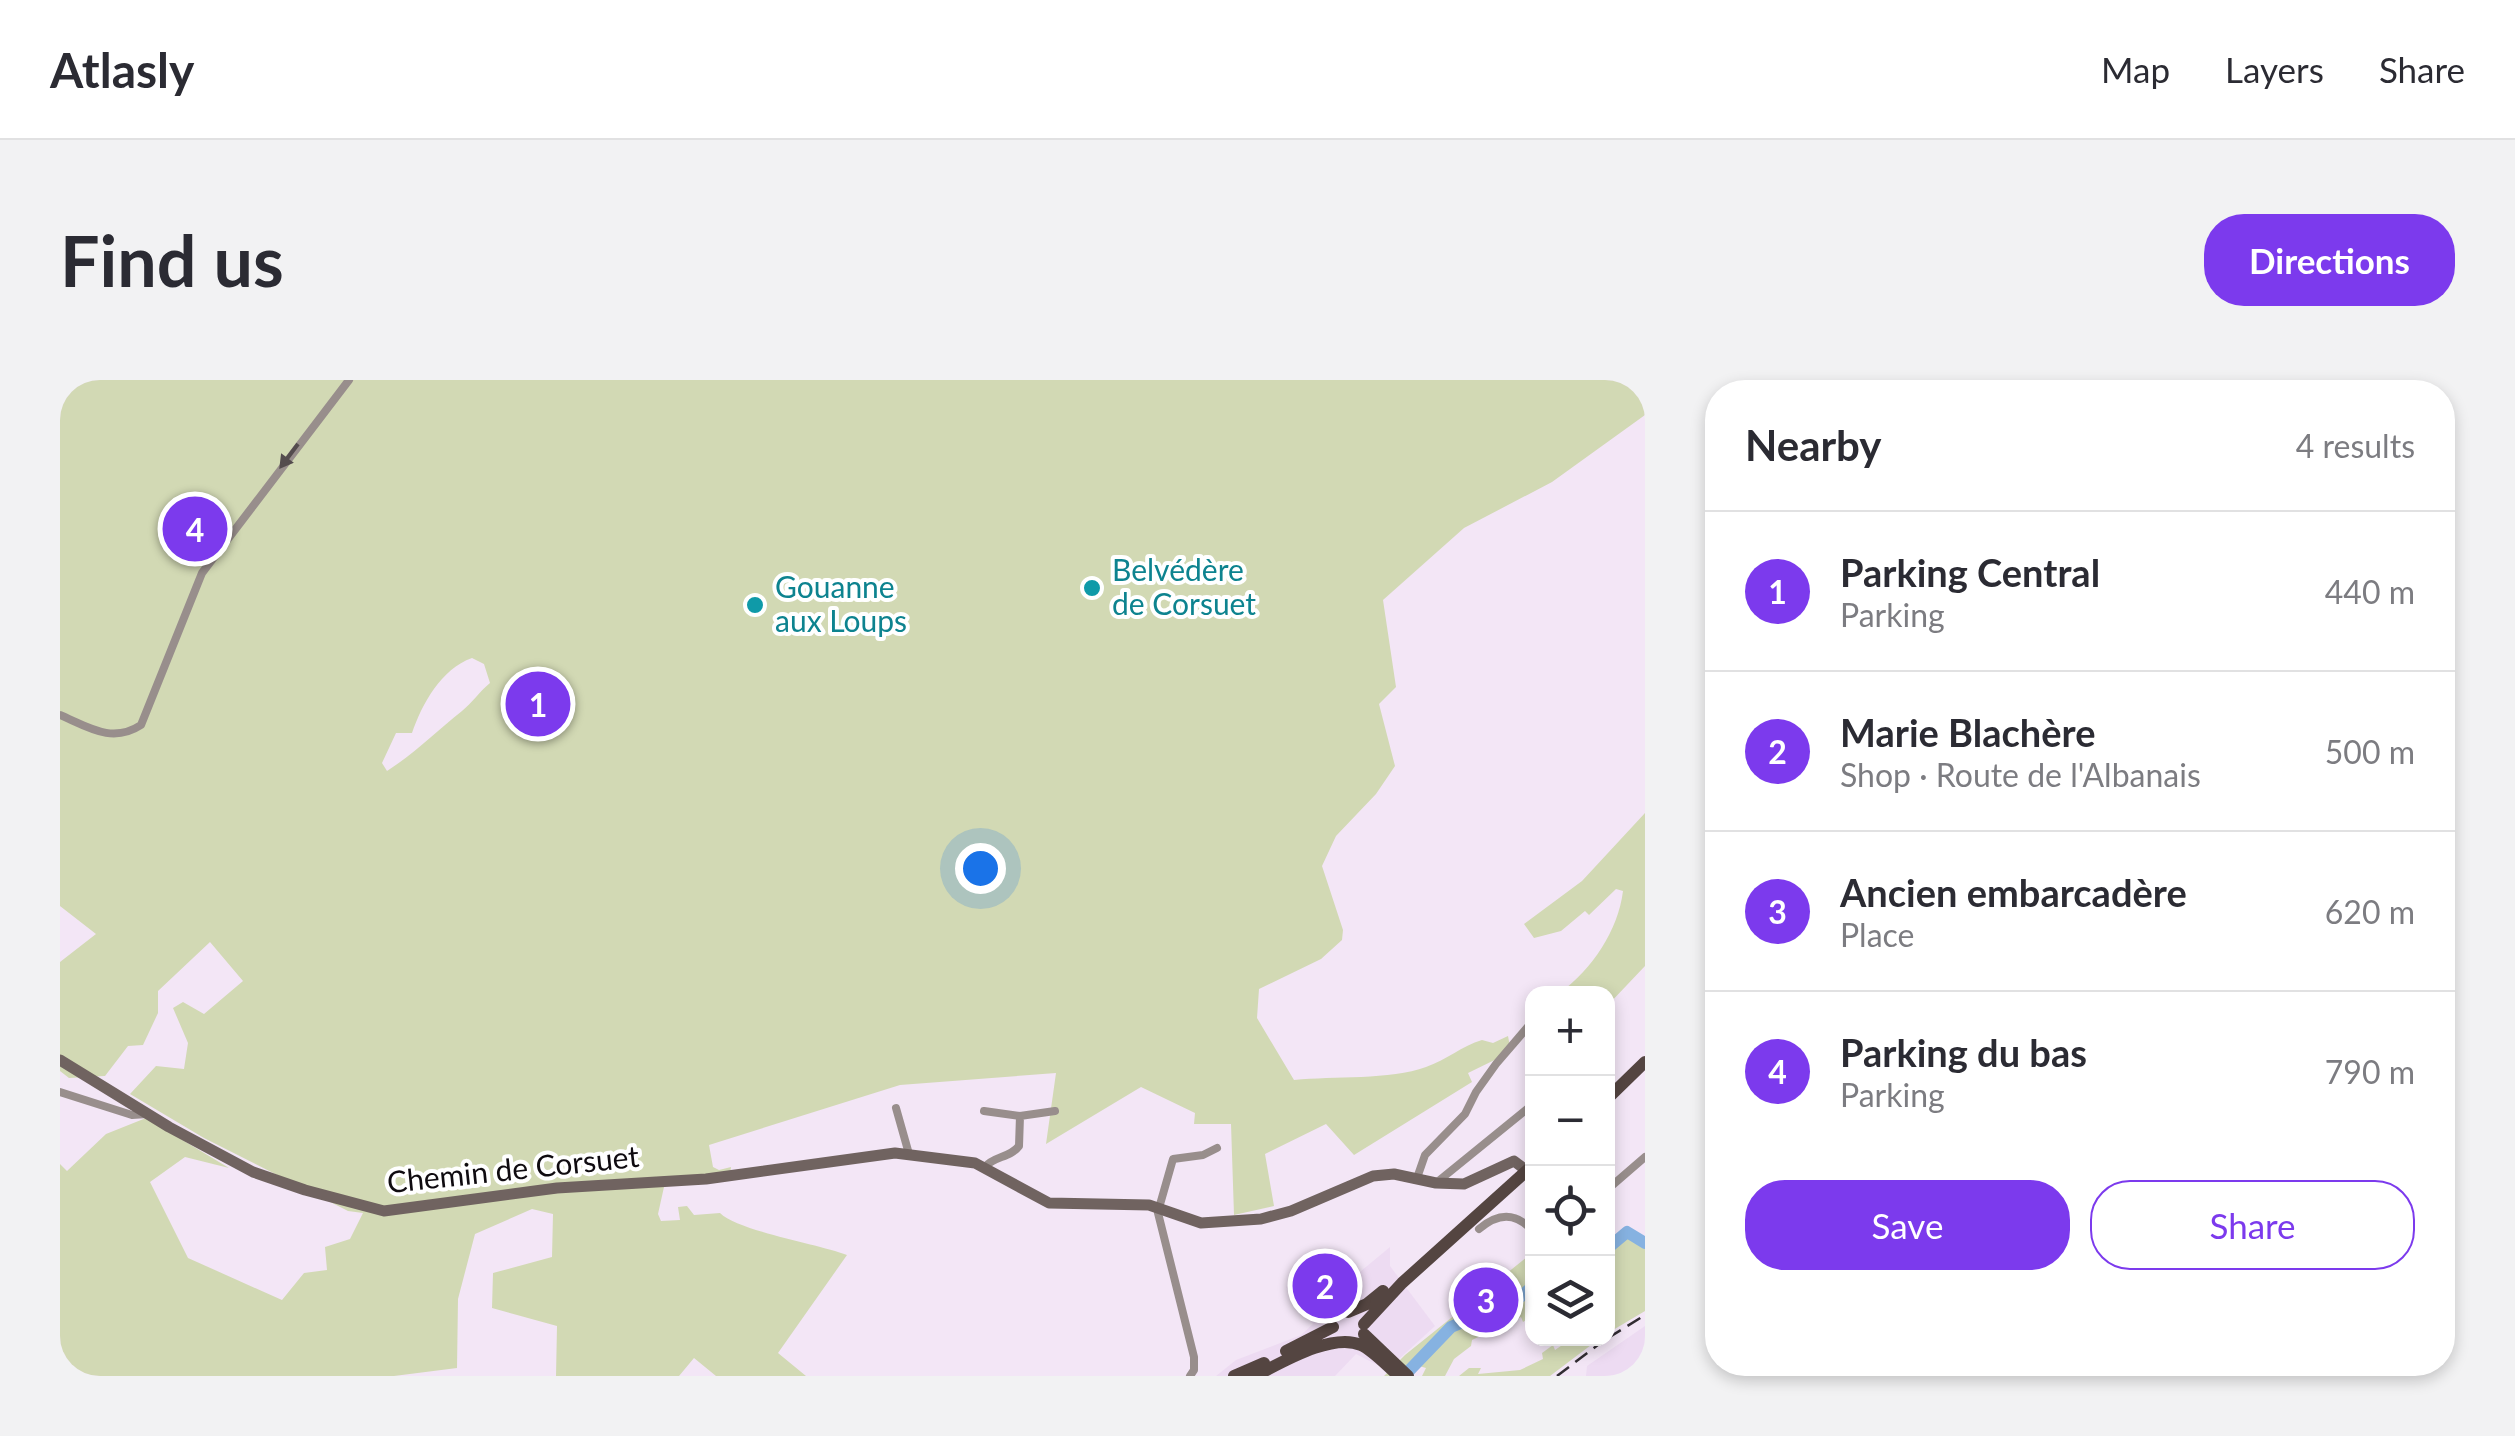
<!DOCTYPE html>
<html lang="en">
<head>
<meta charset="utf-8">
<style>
	:root { --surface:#fff; --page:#f2f2f3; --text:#2b2b33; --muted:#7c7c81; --line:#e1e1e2; --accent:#7c3aed }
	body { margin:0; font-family:Lato,sans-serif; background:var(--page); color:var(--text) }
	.controls { position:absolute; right:30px; bottom:30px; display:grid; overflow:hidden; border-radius:20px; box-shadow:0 5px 15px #0003 }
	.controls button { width:90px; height:90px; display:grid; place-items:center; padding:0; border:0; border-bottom:2px solid var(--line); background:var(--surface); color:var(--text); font:50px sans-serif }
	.you { position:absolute; left:920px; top:488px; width:35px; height:35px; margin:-25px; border:8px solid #fff; border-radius:50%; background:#1a73e8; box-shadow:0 0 0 15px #1a73e833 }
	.badge { display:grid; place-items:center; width:65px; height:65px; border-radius:50%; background:var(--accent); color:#fff; font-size:32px; font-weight:700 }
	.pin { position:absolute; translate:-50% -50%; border:5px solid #fff; box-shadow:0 2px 10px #0006 }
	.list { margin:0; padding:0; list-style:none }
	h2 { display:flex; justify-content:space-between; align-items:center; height:130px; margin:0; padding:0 40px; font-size:42px }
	h2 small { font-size:32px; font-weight:400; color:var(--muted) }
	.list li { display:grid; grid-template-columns:65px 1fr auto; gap:30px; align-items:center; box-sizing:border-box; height:160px; padding:0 40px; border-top:2px solid var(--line) }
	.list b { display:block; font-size:38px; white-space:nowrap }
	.list p { margin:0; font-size:32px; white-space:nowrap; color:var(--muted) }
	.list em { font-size:32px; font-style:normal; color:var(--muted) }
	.actions { display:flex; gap:20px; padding:30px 40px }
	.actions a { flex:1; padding:22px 0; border:2px solid var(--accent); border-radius:40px; text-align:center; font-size:35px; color:var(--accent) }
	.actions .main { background:var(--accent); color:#fff }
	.icon { flex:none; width:55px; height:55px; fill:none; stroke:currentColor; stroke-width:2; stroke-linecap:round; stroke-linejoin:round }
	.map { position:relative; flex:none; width:1585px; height:996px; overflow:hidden; border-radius:40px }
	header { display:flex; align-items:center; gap:60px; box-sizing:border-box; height:140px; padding:0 50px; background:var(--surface); border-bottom:2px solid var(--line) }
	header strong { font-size:48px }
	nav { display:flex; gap:55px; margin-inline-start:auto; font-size:35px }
	.intro { display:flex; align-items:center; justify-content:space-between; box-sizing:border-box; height:240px; padding:0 60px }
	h1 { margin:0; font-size:70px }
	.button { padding:25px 45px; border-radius:40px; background:var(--accent); color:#fff; font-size:35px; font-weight:700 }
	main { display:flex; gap:60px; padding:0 60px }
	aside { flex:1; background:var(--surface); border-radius:40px; box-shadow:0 5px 15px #0003 }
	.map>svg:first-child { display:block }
	.built { fill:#eddbf2 }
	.green { fill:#d2d9b4; fill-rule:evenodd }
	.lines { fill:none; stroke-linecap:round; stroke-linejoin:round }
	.river { stroke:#86b2e1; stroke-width:12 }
	.street { stroke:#988e8c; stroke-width:8 }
	.secondary { stroke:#706360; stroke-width:11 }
	.primary { stroke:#544541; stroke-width:12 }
	.rail { stroke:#322d33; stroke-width:2.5; stroke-dasharray:15 8; stroke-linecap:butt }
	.oneway { fill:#544c4e }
	.culture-dot { fill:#0f9aa8; stroke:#fff; stroke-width:4 }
	.labels { text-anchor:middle; stroke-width:8; stroke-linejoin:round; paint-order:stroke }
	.culture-label { font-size:30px; fill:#0d838f; stroke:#fff; text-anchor:start }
	.street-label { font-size:30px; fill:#0f0b10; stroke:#fff }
</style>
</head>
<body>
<header>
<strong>Atlasly</strong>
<nav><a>Map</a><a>Layers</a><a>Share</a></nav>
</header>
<div class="intro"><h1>Find us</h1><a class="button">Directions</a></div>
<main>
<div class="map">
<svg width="1585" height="996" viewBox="0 0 1585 996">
	<rect width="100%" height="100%" fill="#f3e6f6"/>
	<path class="built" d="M1330,867v19l45,60 -48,44 -31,-16 -21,22h-119l20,-16 65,-25 12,-11 -27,-37 31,-24 12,-9 20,27z
		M1585,946v42l-25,8h-34l1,-10z"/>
	<path class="green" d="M0,0h1585v35l-93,67 -88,46 -81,72 13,87 -17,17 16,62 -19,28 -40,42 -14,30 21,64 -1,10 -21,19 -62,30 -2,29 37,62c40,-4 96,0 132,-13 20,-7 36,-21 56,-27l11,3 15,-7 3,16 -43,21 4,9 -118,73 -28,-31 -61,30 9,52 -40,9 -3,-91h-37l1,-11 -54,-26 -95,57 10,-71 -156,12 -191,60 4,22 6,3 12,-3 -1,8 -64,3 -8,36 3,7 19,-1 -2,-13 9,-1 7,9 26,-2c18,18 98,31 127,42l-69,98 28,23h-90l-22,-18 -15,18h-123l1,-50 -65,-18 1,-35 59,-16 1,-43 -21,-5 -57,25 -17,65 -1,69 -63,8h-334v-212l7,7 39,-37 40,-16 83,50 -44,-11 -35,25 38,76 94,42 22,-27 23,-3 -2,-23 25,-8 13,-26 -15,-2 -144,-73 -74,-44 26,-28 28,3 4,-26 -15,-35 10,-6 21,12 39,-33 -33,-39 -52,49v22l-15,32 -15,1 -23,30 -36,2 -9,-7v-109l36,-28 -36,-28zM412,278l12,6 6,19c-11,9 -18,20 -28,28 -25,20 -47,42 -75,60l-5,-8 14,-30h16c10,-29 29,-64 60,-75z
		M1585,433v153l-37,39v-11l-48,-1c32,-24 58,-62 63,-102l-7,-2 -27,26 -4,-4 -24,20 -27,7 -10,-14 58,-43z
		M1585,856v75l-37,22v-12l5,-6 -5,3v-79z
		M1472,873v63l-9,6 -2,-5 -49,23 -1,6 -17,13 -9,17h-23l4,-8 -7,-2 -9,10h-26l21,-21z
		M1511,959h28l-49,37h-91l10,-8h12l-3,6 42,-4 23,-11 -1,-6 11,-8 2,5z"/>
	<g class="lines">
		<path class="river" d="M1548,868l19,-16 18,11
			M1344,996l47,-49 68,-29 13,-11"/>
		<path class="street" d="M0,335c28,12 52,29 81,10l61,-152 147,-193
			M0,712l72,23 15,-1
			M836,728l13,46
			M924,731l36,5 35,-5
			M925,787c9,-11 25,-9 34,-21l1,-30
			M1357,798l8,-23 40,-41 11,-22 20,-28 36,-42
			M1376,803l96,-78
			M1548,809l37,-32
			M1099,828l14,-49 30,-4 14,-7
			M1098,833l36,144v13l-4,6
			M1419,849c19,-16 36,-17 53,1"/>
		<path class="secondary" d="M0,680l109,67 84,45 52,18 79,21 173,-23 149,-9 189,-26 80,10 74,40 100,2 52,18 60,-4 30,-8 82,-35 21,-2 42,9 28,1 50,-23 13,10"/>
		<path class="primary" d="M1548,718l37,-36
			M1288,932l19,-8 16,-13
			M1304,944l38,-41 130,-117
			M1304,954l44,42
			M1226,971l47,-24
			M1174,996l30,-13
			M1195,996c26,-13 77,-44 106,-31 13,6 27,22 38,31"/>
		<path class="rail" d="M1548,958l37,-23
			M1497,996l50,-38"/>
	</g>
	<defs><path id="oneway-solid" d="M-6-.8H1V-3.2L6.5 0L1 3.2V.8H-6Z" transform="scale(2.5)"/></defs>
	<use class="oneway" href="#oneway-solid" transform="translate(229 76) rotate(127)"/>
	<g class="culture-dot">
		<circle cx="1032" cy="208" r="10"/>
		<circle cx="695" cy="225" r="10"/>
	</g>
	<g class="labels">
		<g class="culture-label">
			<text x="1052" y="201">Belvédère<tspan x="1052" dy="34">de Corsuet</tspan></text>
			<text x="715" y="218">Gouanne<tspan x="715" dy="34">aux Loups</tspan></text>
		</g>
		<g class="street-label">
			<text transform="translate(453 790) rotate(-6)" y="10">Chemin de Corsuet</text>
		</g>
	</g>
</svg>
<div class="controls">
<button>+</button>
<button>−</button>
<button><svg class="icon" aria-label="locate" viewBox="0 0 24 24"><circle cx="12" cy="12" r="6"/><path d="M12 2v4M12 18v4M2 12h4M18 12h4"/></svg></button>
<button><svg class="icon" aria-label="layers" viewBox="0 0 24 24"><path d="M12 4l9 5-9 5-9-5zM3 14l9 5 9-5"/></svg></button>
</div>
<div class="you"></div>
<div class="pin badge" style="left:478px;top:324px">1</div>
<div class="pin badge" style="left:1265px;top:906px">2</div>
<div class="pin badge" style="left:1426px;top:920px">3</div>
<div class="pin badge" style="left:135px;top:149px">4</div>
</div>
<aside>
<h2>Nearby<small>4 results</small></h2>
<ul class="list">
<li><span class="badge">1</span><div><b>Parking Central</b><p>Parking</p></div><em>440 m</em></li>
<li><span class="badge">2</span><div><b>Marie Blachère</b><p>Shop · Route de l'Albanais</p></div><em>500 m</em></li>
<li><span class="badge">3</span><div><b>Ancien embarcadère</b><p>Place</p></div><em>620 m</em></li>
<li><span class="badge">4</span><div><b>Parking du bas</b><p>Parking</p></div><em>790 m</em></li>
</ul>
<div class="actions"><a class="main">Save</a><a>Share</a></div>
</aside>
</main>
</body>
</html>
